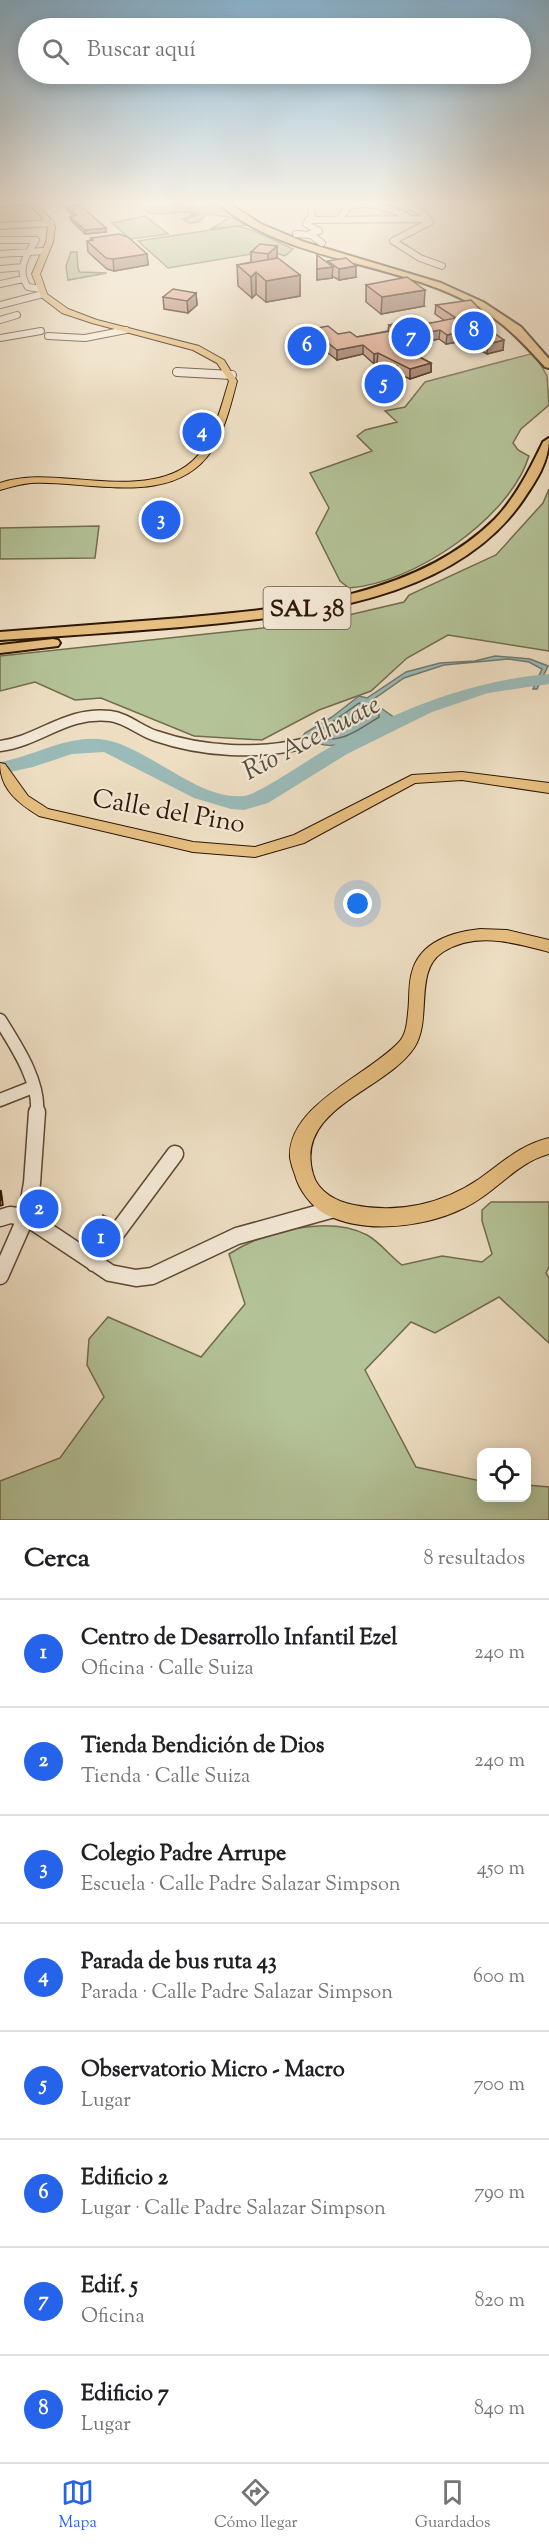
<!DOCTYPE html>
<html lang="es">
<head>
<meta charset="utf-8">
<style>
	:root { --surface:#fff; --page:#f6f6f6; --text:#202124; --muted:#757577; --line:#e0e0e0; --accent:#2563eb }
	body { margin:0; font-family:"Sorts Mill Goudy",serif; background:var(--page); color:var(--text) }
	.controls { position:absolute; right:18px; bottom:18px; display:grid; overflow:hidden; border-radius:12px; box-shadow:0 3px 15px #0003 }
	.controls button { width:54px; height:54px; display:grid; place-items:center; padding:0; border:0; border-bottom:2px solid var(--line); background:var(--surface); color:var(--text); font:30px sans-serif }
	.you { position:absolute; left:358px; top:904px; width:21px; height:21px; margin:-15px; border:4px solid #fff; border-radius:50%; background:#1a73e8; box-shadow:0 0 0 9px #1a73e833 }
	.badge { display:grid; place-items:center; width:39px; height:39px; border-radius:50%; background:var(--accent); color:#fff; font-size:20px; font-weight:700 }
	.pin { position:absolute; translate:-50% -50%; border:3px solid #fff; box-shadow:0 2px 6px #0006 }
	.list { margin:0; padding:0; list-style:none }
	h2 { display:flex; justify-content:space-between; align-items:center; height:78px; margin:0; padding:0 24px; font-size:26px }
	h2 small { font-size:20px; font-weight:400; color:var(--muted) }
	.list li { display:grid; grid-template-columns:39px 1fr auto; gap:18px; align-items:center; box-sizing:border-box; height:108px; padding:0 24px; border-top:2px solid var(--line) }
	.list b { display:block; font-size:22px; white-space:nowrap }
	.list p { margin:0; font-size:20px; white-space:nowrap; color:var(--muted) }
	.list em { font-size:20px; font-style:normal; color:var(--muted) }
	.icon { flex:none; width:33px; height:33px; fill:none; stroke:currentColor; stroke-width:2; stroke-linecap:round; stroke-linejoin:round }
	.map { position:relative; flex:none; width:549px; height:1520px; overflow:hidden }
	.search { position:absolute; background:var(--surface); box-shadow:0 3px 15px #0003; left:18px; right:18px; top:18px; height:66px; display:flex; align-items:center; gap:15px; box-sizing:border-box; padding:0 21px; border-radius:33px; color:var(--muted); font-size:22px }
	.sheet { height:942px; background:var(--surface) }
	nav { display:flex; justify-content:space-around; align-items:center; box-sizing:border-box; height:84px; border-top:2px solid var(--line); background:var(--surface); font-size:16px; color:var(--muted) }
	nav a { display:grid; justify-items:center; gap:3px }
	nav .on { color:var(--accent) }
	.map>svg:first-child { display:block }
	.green { fill:#b4c398; stroke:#716c4d; stroke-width:1.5 }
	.water { fill:#9bbcba; stroke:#6f7a70; stroke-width:1.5 }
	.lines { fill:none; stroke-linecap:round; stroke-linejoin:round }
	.shore { stroke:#64695e; stroke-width:1.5 }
	.river { fill:#9bbcba; fill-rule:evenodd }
	.minor-far4-casing { stroke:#5e4833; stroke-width:8 }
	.minor-far3-casing { stroke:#5e4833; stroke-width:10 }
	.minor-far2-casing { stroke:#5e4833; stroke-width:13 }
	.minor-far1-casing { stroke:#5e4833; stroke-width:15 }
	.minor-casing { stroke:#5e4833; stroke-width:19 }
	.major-casing { stroke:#2e1602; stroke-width:2 }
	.highway-casing { stroke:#2e1602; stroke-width:4 }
	.minor-far4 { stroke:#f5ebd9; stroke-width:6 }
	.minor-far3 { stroke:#f5ebd9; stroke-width:8 }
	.minor-far2 { stroke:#f5ebd9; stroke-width:10 }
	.minor-far1 { stroke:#f5ebd9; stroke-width:12 }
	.minor { stroke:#f5ebd9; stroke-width:16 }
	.major { fill:#e8c082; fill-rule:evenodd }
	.highway { fill:#e8c082; fill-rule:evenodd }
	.wall { fill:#be8e77; stroke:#2e1602; stroke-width:1.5 }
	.shaded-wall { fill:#9b7461; stroke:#2e1602; stroke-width:1.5 }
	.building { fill:#dda58a; stroke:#2e1602; stroke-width:1.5 }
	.labels { text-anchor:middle; stroke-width:4.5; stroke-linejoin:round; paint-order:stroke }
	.shield { fill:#f5ebd9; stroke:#6a5642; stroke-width:1.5 }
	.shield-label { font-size:24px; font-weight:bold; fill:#2e1602 }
	.street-label { font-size:26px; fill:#2e1602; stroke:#f5ebd9 }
	.water-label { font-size:27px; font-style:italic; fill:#545042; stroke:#f5ebd9 }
</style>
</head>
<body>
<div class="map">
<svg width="549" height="1520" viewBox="0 0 549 1520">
	<rect width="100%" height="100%" fill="#efe0c5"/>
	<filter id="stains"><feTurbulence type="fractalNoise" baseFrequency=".00333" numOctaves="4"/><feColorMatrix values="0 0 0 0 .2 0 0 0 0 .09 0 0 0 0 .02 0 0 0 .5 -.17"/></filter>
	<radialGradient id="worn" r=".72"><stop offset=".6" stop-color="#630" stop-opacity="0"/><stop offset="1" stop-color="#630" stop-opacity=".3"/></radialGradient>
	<path class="green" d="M133,201h78l7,5 3,-1 1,3 11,8 -1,2 15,7 -37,4 10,-5 9,-7 -22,-3 -9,8 -9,1 -6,-4 16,-5 -9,1 5,-2c-14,-4 -31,4 -45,0 -6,-2 -12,-9 -17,-12z
		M145,216l23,18 -38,5 -18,-16z
		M237,226c12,1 44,18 56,23l-8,7 -15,-5 -102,17 -30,-27z
		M71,252h6l1,17 2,3 27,1 -39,7 -2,-14z
		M534,353l13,23 2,29 -28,24 -8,14 5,7 11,6c-19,62 -116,128 -180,132l-9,-7 -24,-48 13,-25 -19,-35 62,-22 -15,-15 8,-6 32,-8 -12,-11 20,-4 20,-25z
		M549,489v162l-101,-16 -41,23 -36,33 -52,19 -57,30 -68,-4 -93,-38 -26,2 -40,-18 -35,9v-35l319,-34 85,-20 5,-7 87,-40 47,-52z
		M99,526l-4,32 -95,1v-31z
		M491,1202h58v65l-3,6 3,5v65l-50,-46 -64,36 -24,-11 -46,48 51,97 65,14 1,17h44l1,-13 22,2v33h-549v-39l60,-23 44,-61 -17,-32 2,-26 19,-22 93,40 44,-53 -16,-50c35,-23 99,-39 138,-19 13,7 23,21 35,30l40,-9 40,6 10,-8 -10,-33v-11z"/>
	<path class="water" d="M495,656l35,3 18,7 -11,23h-4l9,-20 -13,-7 -21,-3 -64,6 -40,13 -33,23 24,17c-35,12 -55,43 -92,18l2,-3 27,-16 27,-21 8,2 39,-26 34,-9 35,-2z"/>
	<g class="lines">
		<path class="shore" d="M359,703l20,9v5c-19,12 -39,28 -62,20v-4z"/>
		<path class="river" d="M549,674v10l-61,9 -56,19 -85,42 -79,49 -24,7 -13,-1 -37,-11 -90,-46 -32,2 -39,13 -33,7v-12c35,-6 70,-29 106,-22 43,8 93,61 138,56 15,-2 65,-37 83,-47 71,-39 141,-68 222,-75z"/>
		<g class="minor-far4-casing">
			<path id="minor-far4" d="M318,201h26
				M402,201l23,14 5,7 -37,19 27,17 22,8
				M0,204l29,-3
				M340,218c3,-4 5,-9 10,-11 15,-9 42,3 57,9
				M308,220l116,-1
				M0,226l51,-3
				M296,234l15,1 11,8
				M310,234l9,-3 -13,-7 6,-9 -1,-10 7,-4
				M0,240h36c-10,15 -20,31 -8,47l13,2
				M0,254l43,-3
				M0,269l23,-2
				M0,284l23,-5
				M0,305l43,-11
				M0,320l17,-5
				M48,336l37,2 41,-8
				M0,338l41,-7"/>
		</g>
		<g class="minor-far3-casing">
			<path id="minor-far3" d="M177,372l55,3"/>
		</g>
		<g class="minor-far2-casing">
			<path id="minor-far2" d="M0,746c40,-5 66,-35 110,-30 17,2 30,15 46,20 47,16 102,19 150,7"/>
		</g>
		<g class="minor-far1-casing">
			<path id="minor-far1" d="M0,1020c16,26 40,61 37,93
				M0,1100l33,-13"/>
		</g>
		<g class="minor-casing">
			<path id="minor" d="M0,1218l10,-3 16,2 84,56 26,5 16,-2 85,-40 97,-27
				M94,1263l81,-109
				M0,1276l26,-59 6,-34 5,-71"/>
		</g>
		<g class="major-casing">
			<path id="major" d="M26,201h7l17,17 5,9 -2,15 -13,32 7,20 21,15 29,11 102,26 25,14 13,21c-6,23 -12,48 -25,69 -38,59 -124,30 -181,33 -11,1 -20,4 -31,7v-7c23,-8 49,-6 73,-4 42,3 102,11 129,-29 14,-21 20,-46 27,-69l-12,-18 -24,-13 -101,-27 -30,-10 -21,-16 -9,-23 14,-32 2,-15 -10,-14z
				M0,763l5,1 23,32 20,13 145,33 62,5 39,-12 118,-60 50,-3 87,11v10l-87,-13 -47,3 -111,60 -49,14 -62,-5 -154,-36c-21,-13 -39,-27 -39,-53z
				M480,929l27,1 42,10v12c-34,-9 -73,-21 -106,0 -30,19 -10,67 -29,96 -29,43 -120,60 -101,126 5,18 24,28 41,31 44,9 88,-1 125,-26 24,-17 41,-34 70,-41v16c-27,7 -46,29 -68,44 -40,28 -112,39 -156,16 -14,-8 -26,-24 -30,-39 -2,-5 -4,-12 -5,-17 -3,-53 79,-83 109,-116 7,-7 8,-19 9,-29 2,-14 0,-28 4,-41 8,-30 40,-40 68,-43z"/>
		</g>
		<g class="highway-casing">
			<path id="highway" d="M216,201h9l36,23 43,18 137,41 42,19 38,25 28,32v9l-4,-1c-21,-23 -40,-44 -68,-60 -76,-46 -195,-44 -261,-106z
				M549,438c0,24 -13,43 -26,62 -71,104 -227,116 -342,127 -60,5 -121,9 -181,13v-8c60,-5 121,-9 181,-14 108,-10 233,-19 314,-99 21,-22 35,-50 48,-77z
				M53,639l5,1 2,3 -2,3 -58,7v-8z"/>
		</g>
		<use href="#minor-far4" class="minor-far4"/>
		<use href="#minor-far3" class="minor-far3"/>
		<use href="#minor-far2" class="minor-far2"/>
		<use href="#minor-far1" class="minor-far1"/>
		<use href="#minor" class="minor"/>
		<use href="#major" class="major"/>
		<use href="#highway" class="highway"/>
	</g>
	<path class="wall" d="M57,201h16l-9,6z
		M67,207l39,21v4l-21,2 -14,-14 -1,-3 3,-1 -6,-6z
		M91,238l56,16 1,11 -34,6 -7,-2 -19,-17 -1,-11 4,-1z
		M277,246v11l-1,1 24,17v21l-34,6 -10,-8 -4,4 -14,-12 -1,-21 14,-3v-10z
		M317,255l10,8 1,-2 28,16 -17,3 -7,-4v2l-15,2z
		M366,285l58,21 -43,8 -15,-12z
		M196,293l1,12 -9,8 -24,-4 -1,-12z
		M436,305l49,9 -1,8 5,3v4l14,21 -16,4 -24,-13 -17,3 -7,-5 -29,6 -1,7 22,11v9l-21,7 -11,-5 1,5v8l-18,2 -13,-8 1,-8 18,-5 -11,-5 -3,1 -11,-10 -26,6 -18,-14 -19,3 -7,-7v-9l45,1 19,3 31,-6 1,-6 37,-1 19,-3 -10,-7z
		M108,1228l-15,20 -5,-3 -1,-11z"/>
	<path class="shaded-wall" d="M64,201h9l-9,6z
		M107,201h16l-15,2z
		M106,228v4l-21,2v-4z
		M277,246v11l-9,8v-11z
		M147,254l1,11 -34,6 -1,-12z
		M356,266v11l-17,3v-11z
		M333,267l-1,11 -15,2v-11z
		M256,272v22l-4,4 -1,-21z
		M300,275v21l-34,6v-21z
		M425,290l-1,16 -43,8 1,-17z
		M196,293l1,12 -9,8 -1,-12z
		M485,314l-1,10 -10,-9z
		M440,330l-1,9 -29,6 -1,7 -13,-7 6,-8z
		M464,331l-1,10 -17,3 1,-9z
		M319,336v10l-19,3 1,-9z
		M504,340l-1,10 -16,4 1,-10z
		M363,345v9l-26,6v-10z
		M378,353l-1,10 -3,1v-10z
		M431,363v9l-21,7v-10z
		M400,379v8l-18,2v-8z
		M1,1190l2,15 -3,1v-6z
		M106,1217l2,11 -15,20 -2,-11z"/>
	<path class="building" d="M80,205l26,23 -21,2 -15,-13 6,-2 -9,-8z
		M119,234l9,3 19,17 -34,5 -7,-1 -19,-17 6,-1 -2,-2z
		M260,244l17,2 -9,8 -17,-2z
		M317,255l16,12 -16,2z
		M278,258l22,17 -34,6 -10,-9 -5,5 -14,-12z
		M346,258l10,8 -17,3 -11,-8z
		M407,277l18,13 -43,7 -16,-12z
		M173,289l23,4 -9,8 -24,-4z
		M471,300l14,14 -11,1 15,10 -5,1 20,14 -16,4 -24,-13 -17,4 -7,-5 -38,7 8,5 -14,3 35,18 -21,6 -32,-16 -4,1 -11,-9 -26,5 -18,-14 -18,4 -8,-7 35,-7 10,8 12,-2 7,5 39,-7 -7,-5 29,-6 8,5 30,-6 -20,-13z
		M397,366l3,13 -18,2 -12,-8z
		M0,1190l2,10h-2z
		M103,1215l3,2 -15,20 -4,-3z"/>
	<linearGradient id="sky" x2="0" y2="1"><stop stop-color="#89b7d6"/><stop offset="0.49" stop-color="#f8f1e5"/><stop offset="1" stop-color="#f8f1e5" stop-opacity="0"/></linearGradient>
	<rect width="549" height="413" fill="url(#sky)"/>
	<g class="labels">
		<rect class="shield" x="263.5" y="587" width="87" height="42" rx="4.5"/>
		<g class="shield-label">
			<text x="307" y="616">SAL 38</text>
		</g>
		<g class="street-label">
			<text transform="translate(169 810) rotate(10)" y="9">Calle del Pino</text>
		</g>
		<g class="water-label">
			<text transform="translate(311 737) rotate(-28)" y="9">Río Acelhuate</text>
		</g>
	</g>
	<rect width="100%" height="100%" filter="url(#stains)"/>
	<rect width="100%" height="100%" fill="url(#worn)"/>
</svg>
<div class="controls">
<button><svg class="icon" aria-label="locate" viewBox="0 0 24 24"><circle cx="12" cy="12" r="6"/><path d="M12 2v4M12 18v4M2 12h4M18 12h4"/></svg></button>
</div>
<div class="you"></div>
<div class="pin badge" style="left:101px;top:1238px">1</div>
<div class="pin badge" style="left:39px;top:1209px">2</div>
<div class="pin badge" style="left:161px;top:520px">3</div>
<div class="pin badge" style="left:202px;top:432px">4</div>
<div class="pin badge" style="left:384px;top:384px">5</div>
<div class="pin badge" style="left:307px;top:346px">6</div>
<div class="pin badge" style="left:411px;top:337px">7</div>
<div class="pin badge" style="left:474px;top:331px">8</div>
<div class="search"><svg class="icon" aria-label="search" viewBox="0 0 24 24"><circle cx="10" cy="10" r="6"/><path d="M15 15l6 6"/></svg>Buscar aquí</div>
</div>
<section class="sheet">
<h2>Cerca<small>8 resultados</small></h2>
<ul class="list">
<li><span class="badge">1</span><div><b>Centro de Desarrollo Infantil Ezel</b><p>Oficina · Calle Suiza</p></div><em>240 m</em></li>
<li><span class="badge">2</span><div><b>Tienda Bendición de Dios</b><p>Tienda · Calle Suiza</p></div><em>240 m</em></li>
<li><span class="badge">3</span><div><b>Colegio Padre Arrupe</b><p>Escuela · Calle Padre Salazar Simpson</p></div><em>450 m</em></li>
<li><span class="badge">4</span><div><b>Parada de bus ruta 43</b><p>Parada · Calle Padre Salazar Simpson</p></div><em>600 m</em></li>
<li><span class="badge">5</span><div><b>Observatorio Micro - Macro</b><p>Lugar</p></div><em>700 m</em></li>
<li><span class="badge">6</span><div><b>Edificio 2</b><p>Lugar · Calle Padre Salazar Simpson</p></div><em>790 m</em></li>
<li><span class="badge">7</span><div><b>Edif. 5</b><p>Oficina</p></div><em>820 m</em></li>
<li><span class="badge">8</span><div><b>Edificio 7</b><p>Lugar</p></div><em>840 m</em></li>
</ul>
</section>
<nav>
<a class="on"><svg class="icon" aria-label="map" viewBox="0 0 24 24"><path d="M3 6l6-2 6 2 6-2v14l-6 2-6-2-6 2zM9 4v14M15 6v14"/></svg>Mapa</a>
<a><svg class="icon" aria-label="directions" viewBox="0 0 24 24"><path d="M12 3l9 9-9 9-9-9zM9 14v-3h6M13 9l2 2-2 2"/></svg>Cómo llegar</a>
<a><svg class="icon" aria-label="saved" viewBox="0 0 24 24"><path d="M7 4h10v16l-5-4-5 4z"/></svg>Guardados</a>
</nav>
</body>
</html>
